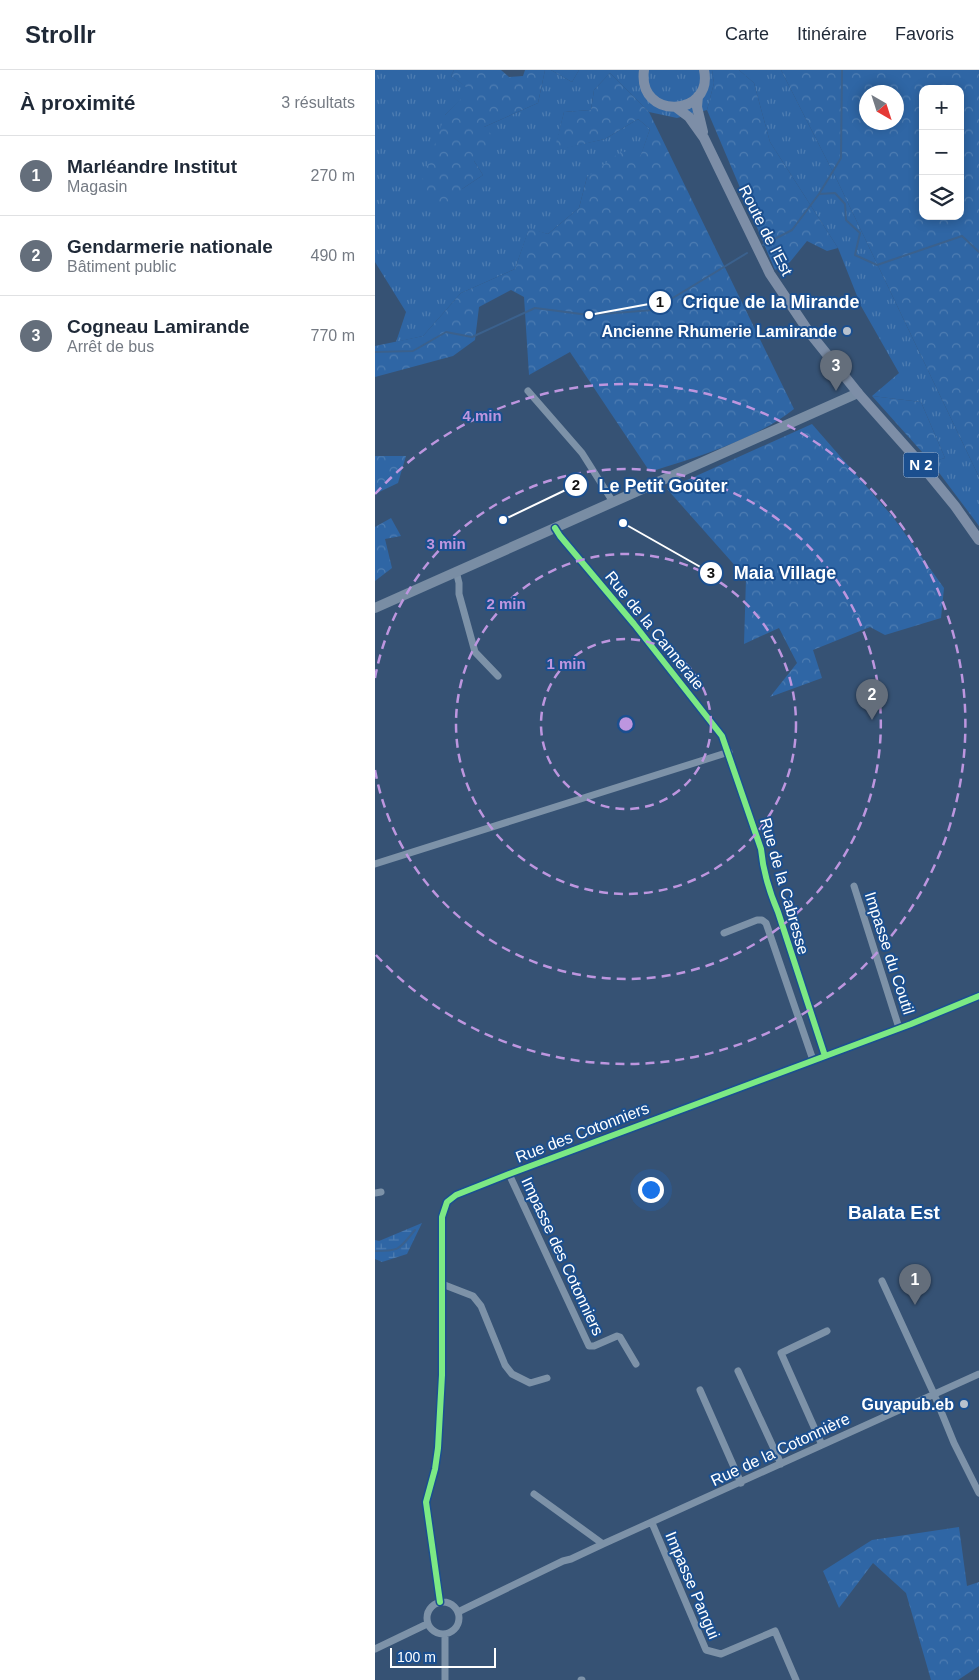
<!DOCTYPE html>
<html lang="fr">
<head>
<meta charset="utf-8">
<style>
	:root { --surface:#fff; --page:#f6f6f7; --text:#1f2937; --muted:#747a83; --line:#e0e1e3; --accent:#646e7b }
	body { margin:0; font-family:Arial,sans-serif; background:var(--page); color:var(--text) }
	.controls { position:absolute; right:15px; top:15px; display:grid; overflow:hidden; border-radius:10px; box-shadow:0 2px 12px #0003 }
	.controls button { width:45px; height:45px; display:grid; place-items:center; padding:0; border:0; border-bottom:1px solid var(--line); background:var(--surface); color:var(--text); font:25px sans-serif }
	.compass { position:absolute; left:484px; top:15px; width:45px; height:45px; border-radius:50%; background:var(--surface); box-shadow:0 2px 12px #0003; rotate:141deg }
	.scale { position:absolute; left:15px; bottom:12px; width:106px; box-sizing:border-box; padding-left:5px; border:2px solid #fff; border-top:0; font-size:14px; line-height:18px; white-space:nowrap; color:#fff; -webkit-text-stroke:4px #1b4f8f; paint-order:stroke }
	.you { position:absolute; left:275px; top:1119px; width:18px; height:18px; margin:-12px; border:4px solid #fff; border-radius:50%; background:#1a73e8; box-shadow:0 0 0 8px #1a73e833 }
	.badge { display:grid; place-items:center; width:32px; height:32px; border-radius:50%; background:var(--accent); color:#fff; font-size:16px; font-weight:700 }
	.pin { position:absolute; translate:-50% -41px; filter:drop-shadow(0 1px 2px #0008) }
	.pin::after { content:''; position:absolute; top:26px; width:18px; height:15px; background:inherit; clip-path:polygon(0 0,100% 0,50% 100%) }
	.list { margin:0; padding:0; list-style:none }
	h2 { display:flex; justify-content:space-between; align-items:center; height:65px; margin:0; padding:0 20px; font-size:21px }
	h2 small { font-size:16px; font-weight:400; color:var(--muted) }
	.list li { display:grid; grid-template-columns:32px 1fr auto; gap:15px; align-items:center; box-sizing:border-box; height:80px; padding:0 20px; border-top:1px solid var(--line) }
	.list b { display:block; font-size:19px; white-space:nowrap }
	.list p { margin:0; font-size:16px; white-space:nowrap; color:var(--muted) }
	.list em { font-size:16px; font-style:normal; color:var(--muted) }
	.icon { flex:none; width:28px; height:28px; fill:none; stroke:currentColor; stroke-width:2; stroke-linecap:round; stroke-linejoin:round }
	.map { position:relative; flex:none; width:604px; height:1610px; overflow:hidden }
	header { display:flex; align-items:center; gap:30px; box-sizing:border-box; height:70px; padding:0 25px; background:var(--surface); border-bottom:1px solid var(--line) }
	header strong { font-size:24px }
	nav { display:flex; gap:28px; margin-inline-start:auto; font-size:18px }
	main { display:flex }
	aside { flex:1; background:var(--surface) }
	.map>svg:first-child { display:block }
	.grass { fill:url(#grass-tufts) }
	.forest { fill:url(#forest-crowns); fill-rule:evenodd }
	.wetland { fill:url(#wetland-marsh) }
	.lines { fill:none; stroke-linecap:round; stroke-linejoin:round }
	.stream { stroke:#3b618d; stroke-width:2 }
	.street { stroke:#7d92a8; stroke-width:7 }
	.secondary { stroke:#798da4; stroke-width:10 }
	.primary { stroke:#7d8ea7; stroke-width:10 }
	.cycleway-casing { stroke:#1b4f8f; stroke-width:9 }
	.cycleway { stroke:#7ce984; stroke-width:6 }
	.ring { fill:none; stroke:#bd96df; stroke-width:2.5; stroke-dasharray:9 6 }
	.poi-dot { fill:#b9c2ce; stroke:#1b4f8f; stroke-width:2 }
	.labels { text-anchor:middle; stroke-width:4; stroke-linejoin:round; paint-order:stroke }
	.shield { fill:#1b4f8f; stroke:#bbcadd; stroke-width:1 }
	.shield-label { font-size:15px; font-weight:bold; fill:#fff }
	.street-label { font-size:16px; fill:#fff; stroke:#1b4f8f }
	.poi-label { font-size:16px; font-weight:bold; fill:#fff; stroke:#1b4f8f; text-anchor:end }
	.quarter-label { font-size:19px; font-weight:bold; fill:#fff; stroke:#1b4f8f }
	.centre { fill:#bd96df; stroke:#1b4f8f; stroke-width:2.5 }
	.ring-label { font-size:15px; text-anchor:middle; font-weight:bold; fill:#bd96df; stroke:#1b4f8f; stroke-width:4; stroke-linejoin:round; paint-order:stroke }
	.leader { fill:none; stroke:#fff; stroke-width:2 }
	.callout-dot { fill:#fff; stroke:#1b4f8f; stroke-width:2 }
	.mark-label { font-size:15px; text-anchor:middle; font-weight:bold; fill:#111 }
	.callout-label { font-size:18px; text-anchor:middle; font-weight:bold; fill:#fff; stroke:#1b4f8f; stroke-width:4; stroke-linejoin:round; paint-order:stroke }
</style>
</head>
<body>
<header>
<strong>Strollr</strong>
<nav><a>Carte</a><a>Itinéraire</a><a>Favoris</a></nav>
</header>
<main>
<aside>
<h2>À proximité<small>3 résultats</small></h2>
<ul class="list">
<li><span class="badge">1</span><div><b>Marléandre Institut</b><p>Magasin</p></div><em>270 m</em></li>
<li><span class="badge">2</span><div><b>Gendarmerie nationale</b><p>Bâtiment public</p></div><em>490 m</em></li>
<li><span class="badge">3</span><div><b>Cogneau Lamirande</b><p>Arrêt de bus</p></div><em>770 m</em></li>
</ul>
</aside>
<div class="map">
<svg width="604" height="1610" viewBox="0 0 604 1610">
	<defs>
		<pattern id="grass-tufts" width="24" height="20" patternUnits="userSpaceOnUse" patternTransform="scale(1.25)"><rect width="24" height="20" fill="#2f66a5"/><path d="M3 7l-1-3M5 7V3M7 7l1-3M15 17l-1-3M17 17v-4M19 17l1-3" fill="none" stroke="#4e7db2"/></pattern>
		<pattern id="forest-crowns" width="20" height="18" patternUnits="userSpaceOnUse" patternTransform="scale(1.25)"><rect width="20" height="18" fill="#2f66a5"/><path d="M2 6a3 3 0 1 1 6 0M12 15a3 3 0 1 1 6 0" fill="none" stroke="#4e7db2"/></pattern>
		<pattern id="wetland-marsh" width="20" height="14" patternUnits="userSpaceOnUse" patternTransform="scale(1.25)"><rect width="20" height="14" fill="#2f66a5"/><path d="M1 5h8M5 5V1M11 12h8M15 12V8" fill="none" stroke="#4e7db2"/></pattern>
	</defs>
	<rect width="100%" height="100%" fill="#365274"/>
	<path class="grass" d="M0,0h79l-3,6 20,14 -26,25 17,74 21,-14 -9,-14 10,-34 54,-24 7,-33h6l21,12 7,-12h133l2,13 -7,27 -30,8 -28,-6 -39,-39 -16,17 -3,20 -27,2 -9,38 50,-11 33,-20 12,10 -10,29 -53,19 -8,31 -31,26 -19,-5 -14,40 -54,24 -38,43 -27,6 10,-30 -31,-50z
		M364,0h42l56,110 142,297v49l-48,-64 14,-4 -24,-56 -49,-6 27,-23 -38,-67 -23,-58 -68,-106 -16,-59z"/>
	<path class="forest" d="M79,0h47l8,7 14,-1 2,-6h20l-7,33 -54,24 18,18 -28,16 9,14 -21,14 -15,21 -29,-18 27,-77 25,-25 -19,-14z
		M176,0h28l-7,12z
		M337,0h27l15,13 16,59 68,106 -11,3 -20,-10 -17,21 -15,8 -68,-160 7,-27z
		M406,0h198v407l-142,-297zM548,19h37v127h-37zM492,22h30v30h-30z
		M235,3l39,39 145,297c-41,32 -95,47 -144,63l-80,-120 -41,23 -5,-78 -13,-7 -32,17 -4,33 -22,16 -78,21v-31l48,-10 38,-43 54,-24 14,-41 19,6 31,-26 8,-31 35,-26 18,6 10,-28 -12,-10 -33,20 -51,12 10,-39 27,-2 3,-20z
		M497,326l49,6 24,56 -14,4z
		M437,354l81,93 51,71 -3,30 -56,17 -15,-8 -57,23 9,28 -52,19 27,-34 -18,-35 -35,16 2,-66 -79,-89z
		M0,386h31l-8,27 -23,11z
		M16,448l10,18 -16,3 7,29 -17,13v-54z
		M584,1457l8,59 12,-4v84l-21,14h-27l-25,-87 -33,-30 -34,45 -16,-37 49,-31z"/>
	<path class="wetland" d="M47,1153l-15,31 -25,8 -7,-3v-19l4,1z"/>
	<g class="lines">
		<path class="stream" d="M444,124l22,-36 1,-88
			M388,175l29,-15 27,-36 16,-1 10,11 1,16 14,13 -5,22 22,10 85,-29 17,16
			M0,282l38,-1 33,-19 26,5 63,-29 54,7 64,-5 94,-57
			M0,1181c26,0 24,-2 40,-21"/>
		<path class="street" d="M153,321l54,62 31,49
			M180,458l5,8 74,88 88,112 39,113c2,22 8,42 17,63l47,144
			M81,501l3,12v11l16,58 23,24
			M0,794l354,-112
			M479,816l45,142
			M349,863l33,-13h5l4,3 47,137
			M134,1104l80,172h5l23,-10 3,1 16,27
			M0,1123l6,-1
			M507,1211l52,113 20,49 25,50
			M67,1214l31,12 8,10 24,59 7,9 18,9 17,-5
			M363,1301l43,93
			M325,1320l41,93
			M447,1375l-41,-92 46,-22
			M159,1424l69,50 376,-170
			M277,1453l54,127 15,4 54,-23 21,49
			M52 1548a16 16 0 1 1 32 0a16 16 0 1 1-32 0Z
			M65,1532l-14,-100 9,-33 3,-21 4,-73v-158l5,-15 9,-7 53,-21 402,-150 68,-28
			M83,1542l105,-51 8,-2 32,-15
			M0,1579l52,-25
			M70,1610v-45
			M206,1610h1"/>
		<path class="secondary" d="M0,538l483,-215"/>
		<path class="primary" d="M269,0c-7,51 70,47 60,0
			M323,26l-1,11 6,25
			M302,38l12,9 15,21 66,136 39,58 49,61 56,63 41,50 24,34"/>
		<g class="cycleway-casing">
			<path id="cycleway" d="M180,458l5,8 74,88 88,112 39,113c2,22 8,42 17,63l47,144
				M65,1532l-14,-100 9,-33 3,-21 4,-73v-158l5,-15 9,-7 53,-21 402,-150 68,-28"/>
		</g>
		<use href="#cycleway" class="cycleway"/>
	</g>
	<g class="ring">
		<circle cx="251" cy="654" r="85"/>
		<circle cx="251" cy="654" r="170"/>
		<path d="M0 608A255 255 0 1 1 0 700"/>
		<path d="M0 424A340 340 0 1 1 0 884"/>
	</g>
	<g class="poi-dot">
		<circle cx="472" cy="261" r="5"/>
		<circle cx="589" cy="1334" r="5"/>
	</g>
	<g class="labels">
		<rect class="shield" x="528.5" y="382.5" width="35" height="25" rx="4"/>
		<g class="shield-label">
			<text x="546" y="400">N 2</text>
		</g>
		<g class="street-label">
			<text transform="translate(391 160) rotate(63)" y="6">Route de l'Est</text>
			<text transform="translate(280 560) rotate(51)" y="6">Rue de la Canneraie</text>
			<text transform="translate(410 816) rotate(74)" y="6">Rue de la Cabresse</text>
			<text transform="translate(515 883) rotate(72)" y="6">Impasse du Coutil</text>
			<text transform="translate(207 1062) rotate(-21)" y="6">Rue des Cotonniers</text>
			<text transform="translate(188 1186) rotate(65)" y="6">Impasse des Cotonniers</text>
			<text transform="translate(405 1379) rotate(-25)" y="6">Rue de la Cotonnière</text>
			<text transform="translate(318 1515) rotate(67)" y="6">Impasse Pangui</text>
		</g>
		<g class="poi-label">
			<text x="462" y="267">Ancienne Rhumerie Lamirande</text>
			<text x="579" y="1340">Guyapub.eb</text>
		</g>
		<g class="quarter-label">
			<text x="519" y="1149">Balata Est</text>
		</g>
	</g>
	<circle cx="251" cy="654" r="8" class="centre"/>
	<g class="ring-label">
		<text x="107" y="351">4 min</text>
		<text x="71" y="479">3 min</text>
		<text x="131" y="539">2 min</text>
		<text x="191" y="599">1 min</text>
	</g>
	<path class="leader" d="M214 245L285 232M128 450L201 415M248 453L336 503"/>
	<g class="callout-dot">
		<circle cx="214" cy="245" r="5"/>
		<circle cx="128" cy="450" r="5"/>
		<circle cx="248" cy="453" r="5"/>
		<circle cx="285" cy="232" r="12"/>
		<circle cx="201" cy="415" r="12"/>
		<circle cx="336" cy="503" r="12"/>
	</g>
	<g class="mark-label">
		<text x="285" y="237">1</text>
		<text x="201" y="420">2</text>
		<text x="336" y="508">3</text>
	</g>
	<g class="callout-label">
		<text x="396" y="238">Crique de la Mirande</text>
		<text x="288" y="422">Le Petit Goûter</text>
		<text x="410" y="509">Maia Village</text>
	</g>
</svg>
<div class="controls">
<button>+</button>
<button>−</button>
<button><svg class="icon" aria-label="layers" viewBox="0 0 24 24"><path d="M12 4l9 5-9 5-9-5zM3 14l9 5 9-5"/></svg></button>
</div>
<svg class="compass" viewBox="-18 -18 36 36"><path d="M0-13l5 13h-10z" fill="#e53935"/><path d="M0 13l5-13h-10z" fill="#747a83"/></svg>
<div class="scale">100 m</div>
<div class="you"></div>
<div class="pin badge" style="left:540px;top:1235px">1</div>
<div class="pin badge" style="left:497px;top:650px">2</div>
<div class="pin badge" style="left:461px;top:321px">3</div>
</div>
</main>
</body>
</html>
